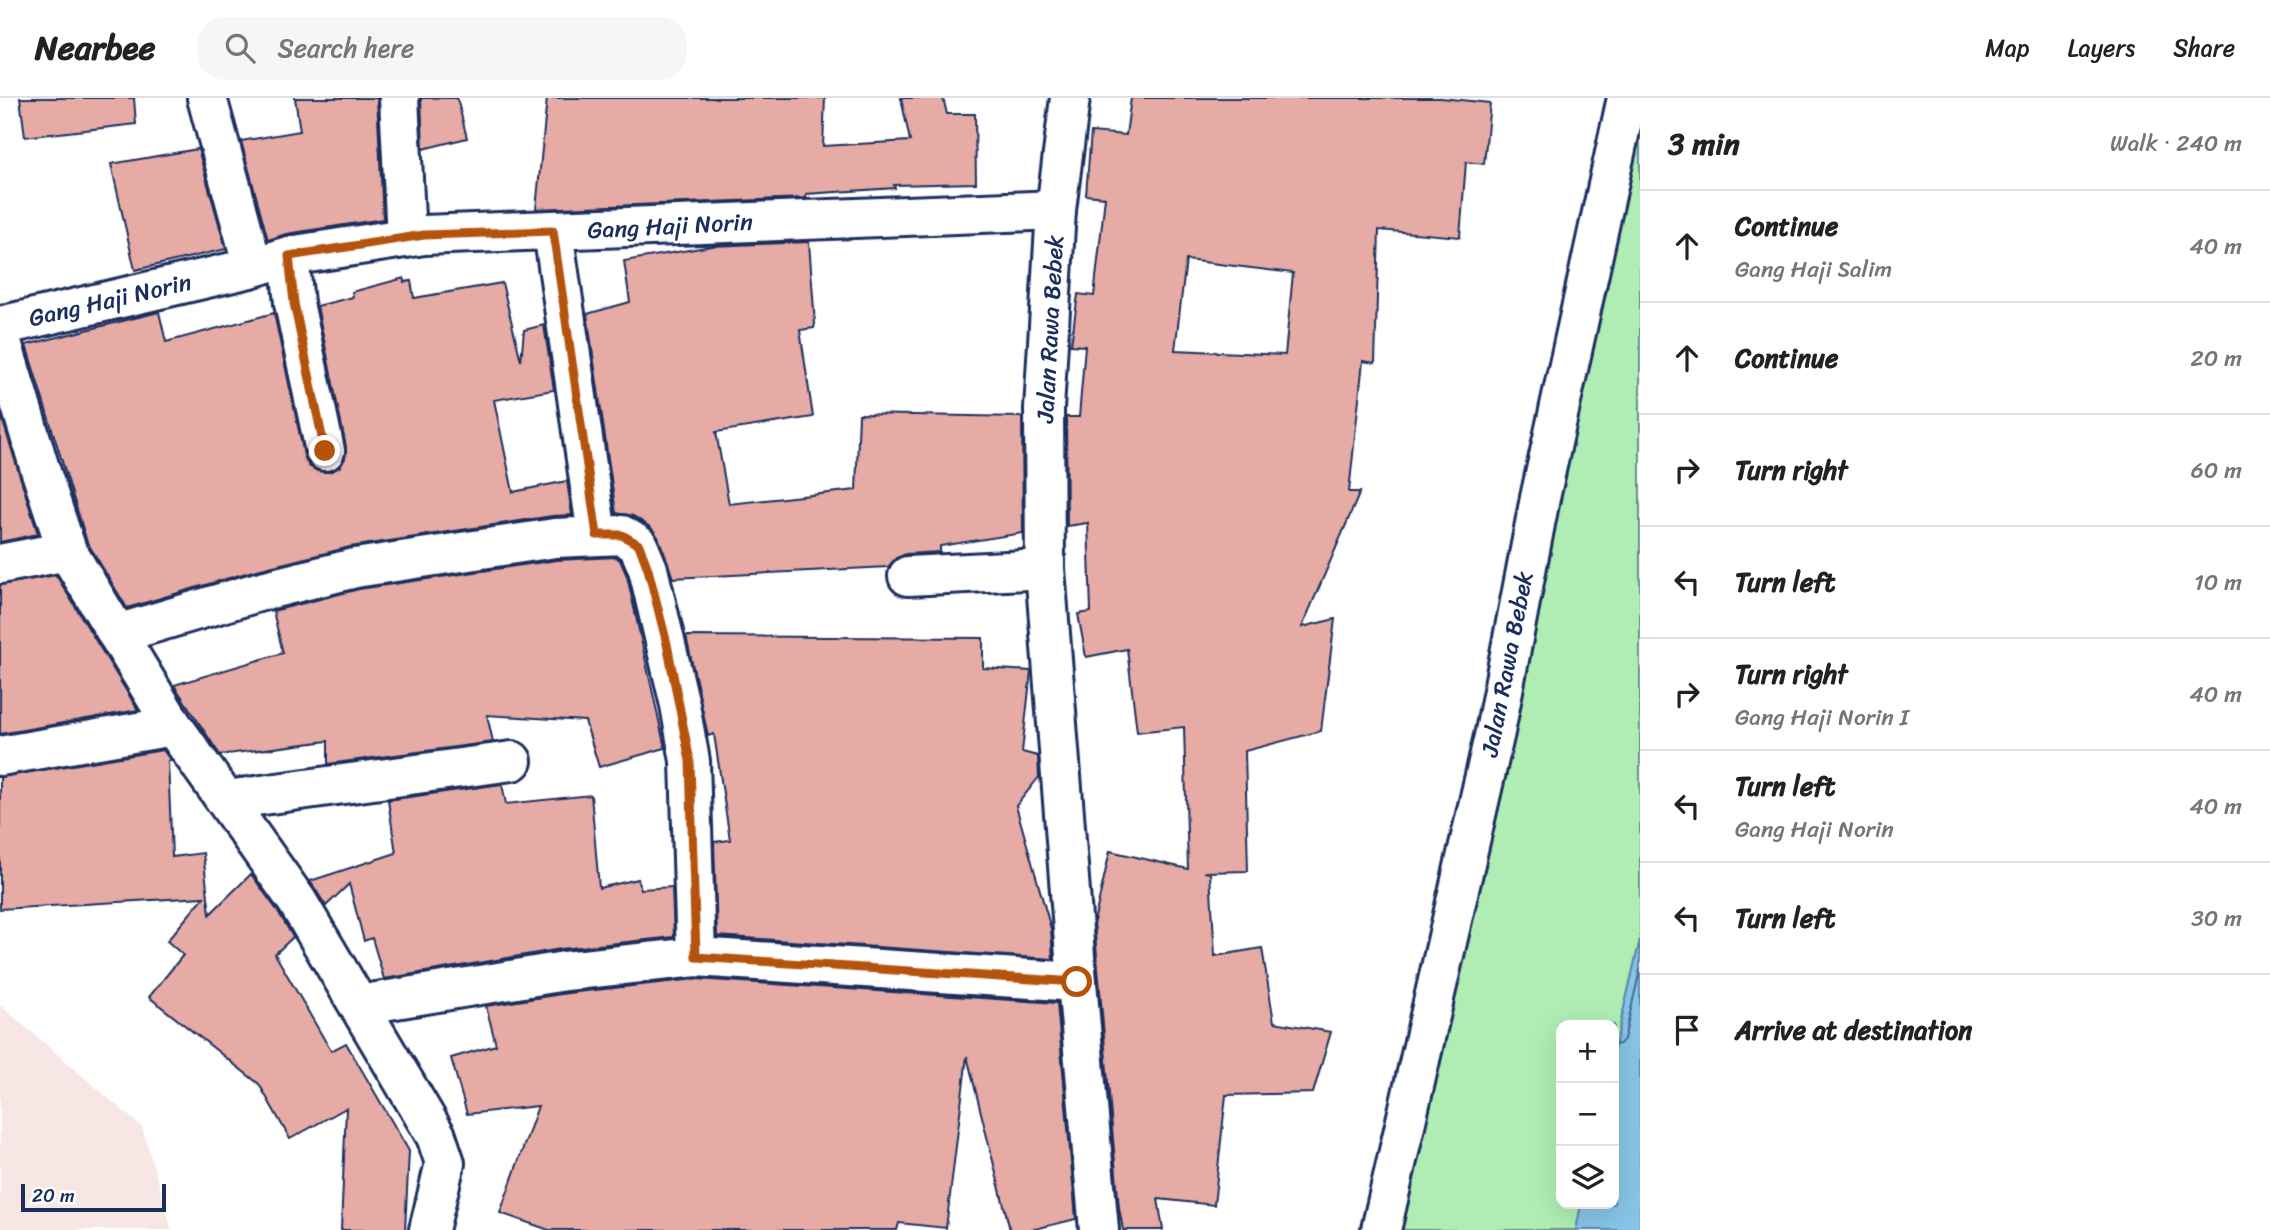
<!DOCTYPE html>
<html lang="en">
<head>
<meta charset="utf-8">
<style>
	:root { --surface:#fff; --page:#f6f6f6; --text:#222; --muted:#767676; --line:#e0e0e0 }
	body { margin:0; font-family:Sriracha,sans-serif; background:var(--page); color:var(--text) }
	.controls { position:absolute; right:21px; bottom:21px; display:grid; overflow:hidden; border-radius:14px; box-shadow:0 7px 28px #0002 }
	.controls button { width:63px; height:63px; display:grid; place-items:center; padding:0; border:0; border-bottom:2px solid var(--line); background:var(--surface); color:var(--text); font:35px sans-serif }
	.scale { position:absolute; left:21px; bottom:18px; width:145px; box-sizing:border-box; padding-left:7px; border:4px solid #1b2f5e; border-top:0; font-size:19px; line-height:24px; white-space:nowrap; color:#1b2f5e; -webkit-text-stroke:5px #fff; paint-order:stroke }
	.stop { position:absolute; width:21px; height:21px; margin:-16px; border:5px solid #b45309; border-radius:50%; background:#fff }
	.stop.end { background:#b45309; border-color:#fff; box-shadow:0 2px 7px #0008 }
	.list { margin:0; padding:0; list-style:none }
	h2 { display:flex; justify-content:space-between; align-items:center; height:91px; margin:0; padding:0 28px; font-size:30px }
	h2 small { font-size:23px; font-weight:400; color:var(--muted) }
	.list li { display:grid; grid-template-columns:46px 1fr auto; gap:21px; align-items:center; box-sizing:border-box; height:112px; padding:0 28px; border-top:2px solid var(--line) }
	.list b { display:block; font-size:26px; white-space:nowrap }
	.list p { margin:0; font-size:23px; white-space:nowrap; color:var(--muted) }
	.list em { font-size:23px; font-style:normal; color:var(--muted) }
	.icon { flex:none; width:38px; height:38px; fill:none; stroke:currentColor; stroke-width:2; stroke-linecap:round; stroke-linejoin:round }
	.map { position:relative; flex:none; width:1640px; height:1132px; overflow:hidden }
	header { display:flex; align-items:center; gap:42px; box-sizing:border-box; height:98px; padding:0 35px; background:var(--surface); border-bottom:2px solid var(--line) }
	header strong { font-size:33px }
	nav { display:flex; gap:38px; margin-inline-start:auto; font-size:24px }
	.search { width:490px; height:63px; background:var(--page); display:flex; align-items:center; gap:18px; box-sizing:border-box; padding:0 24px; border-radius:28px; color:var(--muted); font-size:26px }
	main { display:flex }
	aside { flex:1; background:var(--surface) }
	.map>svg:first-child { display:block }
	.built { fill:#f8e6e4 }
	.green { fill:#afedb4; stroke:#658e89; stroke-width:2 }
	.water { fill:#87c4e7; stroke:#5c88b0; stroke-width:2 }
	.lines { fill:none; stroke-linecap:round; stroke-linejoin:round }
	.shore { stroke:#466b95; stroke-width:2 }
	.building { fill:#e6aba5; stroke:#1b2f5e; stroke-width:2; fill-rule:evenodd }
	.minor-casing { stroke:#1b2f5e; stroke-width:44 }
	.tertiary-casing { stroke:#1b2f5e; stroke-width:44 }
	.minor { stroke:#fff; stroke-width:38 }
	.tertiary { stroke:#fff; stroke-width:38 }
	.route { stroke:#b45309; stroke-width:9 }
	.labels { text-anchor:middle; stroke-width:5; stroke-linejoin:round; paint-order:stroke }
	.street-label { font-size:24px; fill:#1b2f5e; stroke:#fff }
</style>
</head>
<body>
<header>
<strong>Nearbee</strong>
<div class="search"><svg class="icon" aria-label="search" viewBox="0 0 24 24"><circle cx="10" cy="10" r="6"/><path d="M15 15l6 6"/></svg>Search here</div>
<nav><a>Map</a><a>Layers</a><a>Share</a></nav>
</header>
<main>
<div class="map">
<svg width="1640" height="1132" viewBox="0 0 1640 1132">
	<rect width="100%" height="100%" fill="#fff"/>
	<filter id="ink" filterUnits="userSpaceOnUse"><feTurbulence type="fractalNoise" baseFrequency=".0143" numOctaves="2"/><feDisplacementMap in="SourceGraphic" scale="14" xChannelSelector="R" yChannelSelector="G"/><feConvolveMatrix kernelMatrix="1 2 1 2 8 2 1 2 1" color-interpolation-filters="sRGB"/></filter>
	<g filter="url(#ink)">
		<path class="built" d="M0,907l142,122 30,103h-172z"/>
		<path class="green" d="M1640,0v842l-26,111v-26h-53v179h21l-5,26h-196z"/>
		<path class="water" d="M1640,842v290h-64l5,-26h33v-153z"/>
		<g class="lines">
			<path class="shore" d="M1614,947l6,-1 4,-5 16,-69"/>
		</g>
		<path class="building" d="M20,0h114l2,26 -111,13z
			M295,0h82l6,121 -97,15 -18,6 -27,-99 59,-10z
			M421,0h36l10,40 -44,11z
			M547,0h278l-2,48 87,-5 -9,-43h42l4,16h28l1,69 -82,2 1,3 -89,6v4l-270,11z
			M1131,0h310l49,5 -6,61 -18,-2 -6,75 -81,-7 -4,133 -12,-2 -14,131h11l-58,135 33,-8 -14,112 -76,20 3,120 -44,1 6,1 5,83 47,-8 12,74 57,10 -18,61 -87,2 -12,110 -56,-6 5,31h-40l-4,-22 -25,-286 16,-71 78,18 -4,-142 -47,5 -10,-83 -41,8 -8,-43 13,-2 -3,-89 -21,3 -1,-109h13l6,-71 -14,-1 7,-51 16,2 11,-99 -19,-2 5,-63 35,3zM1186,162l107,13 -8,82 -110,-5z
			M198,51l28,100 -91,21 -24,-106z
			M809,144l6,82 -1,4 -14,2 13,87 -97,15 13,72 127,-14 3,-76 163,3 1,116 -83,13v6l-34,2 -10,4 -8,9 -215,11 -15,-41 -8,-10 -17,-11 -17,-3 -29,-199 43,-12 -6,-41 88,-15z
			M404,180v4l7,-1 3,17 88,-15 19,78 3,-31 20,-5 10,65 -60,10 19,92 54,-11 5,34 -20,1 -202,31 -97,24 -126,37 -40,-66 -61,-197 133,-33 7,30 108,-29 30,142 5,11 9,5 11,1 11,-5 5,-9 1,-11 -29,-141 36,-9 -1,-5z
			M0,314l38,122 -38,8z
			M616,459l4,3 7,16 38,172 -66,19 -14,-46 -98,-6 6,27 -165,22v-23l-108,14 -46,-70 109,-32 -10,-42 86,-22 198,-29z
			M56,477l82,135 -138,24v-149z
			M686,538l297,2v30l48,3 -9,81 16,4 1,21 -23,29 35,123 2,30 -336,-23 -3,-94 16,-2 -16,-106 -6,2z
			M163,652l8,11h-3l4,96 31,-4 7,61 41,-40 28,39 14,24 -18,17 56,97 15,-8 63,108 -4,79h-64l5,-122 -56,31 -31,-55 -110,-87 34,-42 -16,-14 37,-44 -204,12v-132z
			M502,686l4,20 85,-9 8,93 39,-9 3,10 31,-2 2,50 -113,12 -177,30 -12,-41 -8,3 -15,-57 -23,22 -16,-25 86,-28 -8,-53z
			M696,881l361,24 19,216 -45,11h-21l-43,-174 -21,172 -47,-5 -2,7h-348l-49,-17 38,-107 -71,8 -16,-56 45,-13 -10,-39 82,-13z"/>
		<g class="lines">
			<g class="minor-casing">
				<path id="minor" d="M207,0l46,169
					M399,0l7,140
					M553,133l44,304
					M289,158l5,47 31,148
					M0,228l250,-58 39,-12 135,-21 632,-25
					M0,238l40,133 27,82 106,175 124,175 139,235 9,27 -16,67
					M0,466l67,-13
					M908,478l137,-7
					M117,536l141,-42 97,-24 200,-30 67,-3 16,10 10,24 32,136 10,56 6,196
					M0,658l173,-30
					M226,702l286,-39
					M359,907l206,-34 131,-14 381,25"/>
			</g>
			<g class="tertiary-casing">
				<path id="tertiary" d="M1070,0l-14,112 -12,199 1,160 32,413 22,248
					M1381,1132l114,-498 45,-234 87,-400"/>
			</g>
			<use href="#minor" class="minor"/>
			<use href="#tertiary" class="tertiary"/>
		</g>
	</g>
	<g class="lines" filter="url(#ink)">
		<path class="route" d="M325,353l-31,-148 -5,-47 135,-21 129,-4 44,304h25l17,10 9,24 19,75 23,117 6,196 381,25"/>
	</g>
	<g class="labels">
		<g class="street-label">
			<text transform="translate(670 128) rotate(-3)" y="8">Gang Haji Norin</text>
			<text transform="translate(110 202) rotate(-13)" y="8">Gang Haji Norin</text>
			<text transform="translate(1050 231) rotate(-87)" y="8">Jalan Rawa Bebek</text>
			<text transform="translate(1507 566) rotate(-79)" y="8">Jalan Rawa Bebek</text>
		</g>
	</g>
</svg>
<div class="controls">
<button>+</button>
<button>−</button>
<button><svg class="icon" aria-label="layers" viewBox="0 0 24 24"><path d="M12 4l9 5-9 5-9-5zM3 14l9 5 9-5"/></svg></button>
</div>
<div class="scale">20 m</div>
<div class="stop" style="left:1077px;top:884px"></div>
<div class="stop end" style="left:325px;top:353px"></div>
</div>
<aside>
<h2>3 min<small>Walk · 240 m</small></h2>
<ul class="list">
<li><svg class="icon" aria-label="ahead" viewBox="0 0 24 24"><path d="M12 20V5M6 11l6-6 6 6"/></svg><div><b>Continue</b><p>Gang Haji Salim</p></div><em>40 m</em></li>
<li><svg class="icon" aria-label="ahead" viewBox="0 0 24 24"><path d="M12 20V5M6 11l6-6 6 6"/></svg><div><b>Continue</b></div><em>20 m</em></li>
<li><svg class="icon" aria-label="right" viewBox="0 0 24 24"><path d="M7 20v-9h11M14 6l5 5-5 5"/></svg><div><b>Turn right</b></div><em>60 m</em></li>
<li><svg class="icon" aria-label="left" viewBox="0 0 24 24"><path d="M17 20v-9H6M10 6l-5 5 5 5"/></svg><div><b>Turn left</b></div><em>10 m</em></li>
<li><svg class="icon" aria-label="right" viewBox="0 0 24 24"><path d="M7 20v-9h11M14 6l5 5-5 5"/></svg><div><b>Turn right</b><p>Gang Haji Norin I</p></div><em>40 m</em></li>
<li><svg class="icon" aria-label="left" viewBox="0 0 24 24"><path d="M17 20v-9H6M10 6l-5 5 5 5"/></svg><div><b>Turn left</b><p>Gang Haji Norin</p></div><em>40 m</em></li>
<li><svg class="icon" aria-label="left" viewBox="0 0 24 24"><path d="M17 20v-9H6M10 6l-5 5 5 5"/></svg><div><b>Turn left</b></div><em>30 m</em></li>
<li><svg class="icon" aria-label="arrive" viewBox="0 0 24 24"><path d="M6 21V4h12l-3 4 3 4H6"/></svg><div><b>Arrive at destination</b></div></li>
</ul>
</aside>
</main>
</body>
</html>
